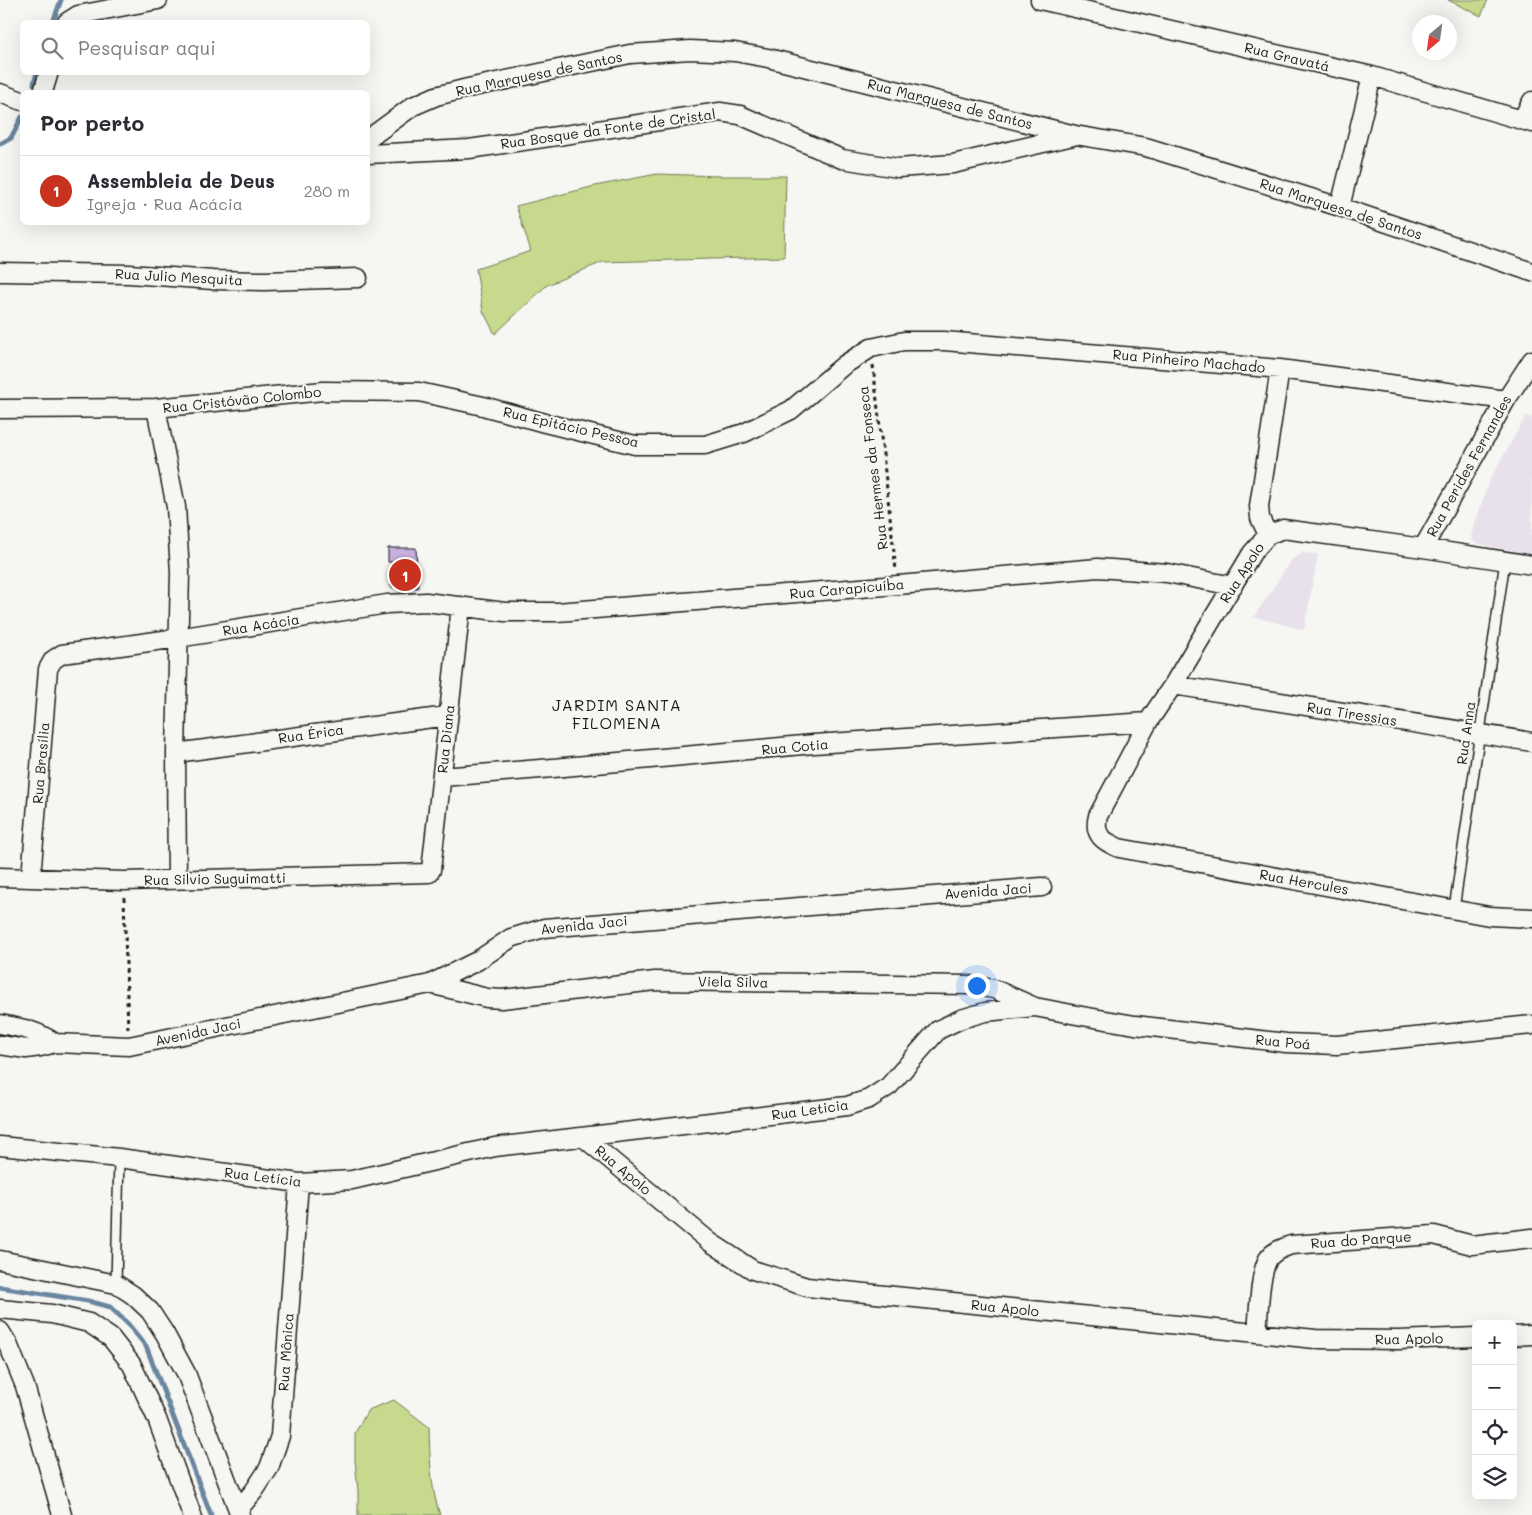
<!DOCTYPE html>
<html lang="pt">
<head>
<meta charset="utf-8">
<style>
	:root { --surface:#fff; --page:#f7f7f7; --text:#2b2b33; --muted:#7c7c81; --line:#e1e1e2; --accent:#c8321e }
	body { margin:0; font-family:Mali,sans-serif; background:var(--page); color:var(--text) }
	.controls { position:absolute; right:15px; bottom:15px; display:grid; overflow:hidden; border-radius:8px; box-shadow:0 5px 20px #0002 }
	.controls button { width:45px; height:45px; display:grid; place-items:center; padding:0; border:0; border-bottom:1px solid var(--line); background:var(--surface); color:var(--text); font:25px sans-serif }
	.compass { position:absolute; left:1412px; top:15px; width:45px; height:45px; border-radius:50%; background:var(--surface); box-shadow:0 5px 20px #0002; rotate:209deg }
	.you { position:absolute; left:976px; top:985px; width:18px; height:18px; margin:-12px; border:4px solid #fff; border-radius:50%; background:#1a73e8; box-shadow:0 0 0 8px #1a73e833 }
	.badge { display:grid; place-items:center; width:32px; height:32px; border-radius:50%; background:var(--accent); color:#fff; font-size:16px; font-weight:700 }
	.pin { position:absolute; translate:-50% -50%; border:2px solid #fff; box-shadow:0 1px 5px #0006 }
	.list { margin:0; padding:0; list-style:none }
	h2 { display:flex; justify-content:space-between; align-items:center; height:65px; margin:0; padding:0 20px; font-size:21px }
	h2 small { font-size:16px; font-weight:400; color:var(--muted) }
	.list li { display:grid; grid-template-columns:32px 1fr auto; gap:15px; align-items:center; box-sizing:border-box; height:70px; padding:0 20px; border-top:1px solid var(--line) }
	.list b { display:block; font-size:19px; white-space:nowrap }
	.list p { margin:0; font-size:16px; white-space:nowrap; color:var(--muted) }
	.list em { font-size:16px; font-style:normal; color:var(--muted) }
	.icon { flex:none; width:28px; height:28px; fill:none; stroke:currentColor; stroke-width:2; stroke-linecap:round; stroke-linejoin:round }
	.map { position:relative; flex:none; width:1532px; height:1515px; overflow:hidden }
	.search { position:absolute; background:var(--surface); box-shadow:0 5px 20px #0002; left:20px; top:20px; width:350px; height:55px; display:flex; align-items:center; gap:12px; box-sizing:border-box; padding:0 18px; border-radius:8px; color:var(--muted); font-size:19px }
	.panel { position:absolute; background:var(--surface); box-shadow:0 5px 20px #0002; left:20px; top:90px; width:350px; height:135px; border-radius:8px }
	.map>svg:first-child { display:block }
	.built { fill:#e8e1ec }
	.green { fill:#c6d98d; stroke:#717a54 }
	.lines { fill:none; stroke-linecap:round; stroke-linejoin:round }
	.stream { stroke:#6985a0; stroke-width:5 }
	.building { fill:#c8b0df; stroke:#1c1c1c }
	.lane-casing { stroke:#1c1c1c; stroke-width:12 }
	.street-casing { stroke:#1c1c1c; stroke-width:21 }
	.path { stroke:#1c1c1c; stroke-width:3; stroke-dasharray:4 4; stroke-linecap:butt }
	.lane { stroke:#f6f6f2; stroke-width:9 }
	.street { stroke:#f6f6f2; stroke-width:18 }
	.labels { text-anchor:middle; stroke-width:4; stroke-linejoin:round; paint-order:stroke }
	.street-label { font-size:14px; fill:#1c1c1c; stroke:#f6f6f2 }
	.quarter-label { font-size:16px; letter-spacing:1px; fill:#1c1c1c; stroke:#f6f6f2 }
</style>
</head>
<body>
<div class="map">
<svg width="1532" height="1515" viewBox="0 0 1532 1515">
	<rect width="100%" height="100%" fill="#f6f6f2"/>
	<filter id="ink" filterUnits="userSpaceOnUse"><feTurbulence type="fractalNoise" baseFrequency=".02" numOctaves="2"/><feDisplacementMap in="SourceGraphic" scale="10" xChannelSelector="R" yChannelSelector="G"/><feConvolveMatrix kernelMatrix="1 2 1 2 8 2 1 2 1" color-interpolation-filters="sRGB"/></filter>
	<g filter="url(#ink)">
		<path class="built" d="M1526,416l6,1v137l-54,-10 -6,-4 -1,-5 18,-54z
			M1303,553l15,1 -14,76 -50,-13 38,-58z"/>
		<path class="green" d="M1448,0h40l-7,16z
			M657,174l62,2h67l-2,81 -181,5 -56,23 -52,49 -12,-23 -7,-42 55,-18 -15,-45 79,-20z
			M394,1400l35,27c1,31 1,59 11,88h-82v-24l-3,-31v-27l13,-23z"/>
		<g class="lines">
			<path class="stream" d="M53,22l8,-22
				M34,84l3,-12
				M0,144l11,-6 11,-21
				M0,1287l88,14 22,6 18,17 18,22 65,169"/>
		</g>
		<path class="building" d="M388,548h28l2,40 -27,-1 2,-25h-5z"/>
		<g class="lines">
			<g class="lane-casing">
				<path id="lane" d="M1454,909l51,-348
					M116,1284l3,-126"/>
			</g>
			<g class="street-casing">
				<path id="street" d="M1040,0l332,76 160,47
					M67,22l11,-7 80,-15
					M43,92l6,-20
					M0,93l22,8
					M1522,119l10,-18
					M368,139l45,-33 23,-10 32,-8 162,-34 60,-4 45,2 33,6 307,77 71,12 194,60 192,65
					M368,154l101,-5 251,-37 20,3 102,44 56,9 55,-4 120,-28
					M1340,207l32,-131
					M0,272l129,2 84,6 52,1 93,-3
					M156,408l20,99 4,65 -4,181 1,127
					M0,409l156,-1 167,-17 96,1 64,14 62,17 90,22h70l39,-12 47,-23 53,-45 27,-17 33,-7h40l336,28 226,31
					M1268,535l-8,-17 -1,-12 21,-137
					M1423,548l83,-148 26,-40
					M1532,565l-109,-17 -140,-19 -15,6 -16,18 -79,132 -25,37 -50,94c-5,19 5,25 21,32l370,68 43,2
					M1173,685l359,57
					M176,753l271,-37
					M442,777l111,-9 261,-24 334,-22
					M0,877l124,4 305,-8 2,-3 30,-264
					M31,878l17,-209 5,-9 9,-6 116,-16 209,-34 39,-2 79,10h52l341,-27 200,-17 69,5 66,13
					M430,984l57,14 15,1 153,-18 314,4 25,4 41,18 47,9 53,9 151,18 51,2 195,-20
					M0,1024c22,4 36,6 55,19
					M0,1045l26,4 14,-2 15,-4 74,3 301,-62 47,-23 34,-23 33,-10 498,-41
					M583,1137l127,105 43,28 54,17 508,52 84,1 77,-3
					M0,1146l119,12 180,25 53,-3 143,-33 352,-41 22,-7 20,-13 49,-56 23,-11 24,-7 49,-5
					M0,1260l116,24 17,11 17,16 15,23 21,39 54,142
					M0,1309l52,5 37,9 22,15 21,27 25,54 35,96
					M0,1331l8,13 17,42 37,129
					M1257,1333c2,-20 2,-57 11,-74 5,-8 15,-11 23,-14l143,-10 38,10 60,-7
					M1513,1336l19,-1
					M238,1510l16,-19 15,-23 11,-32 19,-253"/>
			</g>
			<path class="path" d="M873,365l23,205
				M124,897l4,134"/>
			<use href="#lane" class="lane"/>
			<use href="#street" class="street"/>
		</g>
	</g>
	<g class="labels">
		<g class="street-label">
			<text transform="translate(1287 57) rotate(13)" y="5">Rua Gravatá</text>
			<text transform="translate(539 74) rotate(-12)" y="5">Rua Marquesa de Santos</text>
			<text transform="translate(950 104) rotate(14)" y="5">Rua Marquesa de Santos</text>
			<text transform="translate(608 129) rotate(-8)" y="5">Rua Bosque da Fonte de Cristal</text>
			<text transform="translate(1341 209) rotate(18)" y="5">Rua Marquesa de Santos</text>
			<text transform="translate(179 277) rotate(3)" y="5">Rua Julio Mesquita</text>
			<text transform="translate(1189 361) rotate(5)" y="5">Rua Pinheiro Machado</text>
			<text transform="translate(242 400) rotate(-6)" y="5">Rua Cristóvão Colombo</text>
			<text transform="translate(571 427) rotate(13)" y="5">Rua Epitácio Pessoa</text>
			<text transform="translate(1469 466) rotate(-61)" y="5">Rua Perides Fernandes</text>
			<text transform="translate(873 468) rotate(-97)" y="5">Rua Hermes da Fonseca</text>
			<text transform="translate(1242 573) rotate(-57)" y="5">Rua Apolo</text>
			<text transform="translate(847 589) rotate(-5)" y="5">Rua Carapicuíba</text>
			<text transform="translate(261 625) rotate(-9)" y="5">Rua Acácia</text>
			<text transform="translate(1352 714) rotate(9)" y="5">Rua Tiressias</text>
			<text transform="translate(1466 733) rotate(-82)" y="5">Rua Anna</text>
			<text transform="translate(311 734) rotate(-8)" y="5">Rua Érica</text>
			<text transform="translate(446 739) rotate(-84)" y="5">Rua Diana</text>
			<text transform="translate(795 747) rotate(-5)" y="5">Rua Cotia</text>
			<text transform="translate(41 763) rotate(-85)" y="5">Rua Brasília</text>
			<text transform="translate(215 879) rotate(-1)" y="5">Rua Silvio Suguimatti</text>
			<text transform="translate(1304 882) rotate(10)" y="5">Rua Hercules</text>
			<text transform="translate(988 891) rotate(-4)" y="5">Avenida Jaci</text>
			<text transform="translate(584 925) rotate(-6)" y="5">Avenida Jaci</text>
			<text transform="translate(733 982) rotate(1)" y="5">Viela Silva</text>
			<text transform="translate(198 1032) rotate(-12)" y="5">Avenida Jaci</text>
			<text transform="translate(1283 1042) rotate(5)" y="5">Rua Poá</text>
			<text transform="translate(810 1110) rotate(-8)" y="5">Rua Leticia</text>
			<text transform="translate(623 1170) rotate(40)" y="5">Rua Apolo</text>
			<text transform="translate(263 1177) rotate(7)" y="5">Rua Letícia</text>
			<text transform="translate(1361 1240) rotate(-4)" y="5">Rua do Parque</text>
			<text transform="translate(1005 1308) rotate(6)" y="5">Rua Apolo</text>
			<text transform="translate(1409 1339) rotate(-1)" y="5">Rua Apolo</text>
			<text transform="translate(286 1352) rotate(-86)" y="5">Rua Mônica</text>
		</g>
		<g class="quarter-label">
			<text x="617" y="711">JARDIM SANTA<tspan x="617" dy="18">FILOMENA</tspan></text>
		</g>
	</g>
</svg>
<div class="controls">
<button>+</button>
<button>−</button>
<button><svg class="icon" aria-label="locate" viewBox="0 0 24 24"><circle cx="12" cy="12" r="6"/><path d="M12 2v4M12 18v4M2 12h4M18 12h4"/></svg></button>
<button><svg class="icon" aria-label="layers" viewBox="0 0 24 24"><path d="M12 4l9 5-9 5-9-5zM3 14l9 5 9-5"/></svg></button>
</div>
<svg class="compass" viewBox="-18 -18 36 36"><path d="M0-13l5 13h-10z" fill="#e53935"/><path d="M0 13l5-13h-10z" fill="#7c7c81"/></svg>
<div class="you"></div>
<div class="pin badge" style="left:405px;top:575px">1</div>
<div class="search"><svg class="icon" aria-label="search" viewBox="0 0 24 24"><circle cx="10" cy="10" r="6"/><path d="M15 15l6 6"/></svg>Pesquisar aqui</div>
<section class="panel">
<h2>Por perto<small></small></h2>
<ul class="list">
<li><span class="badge">1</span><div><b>Assembleia de Deus</b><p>Igreja · Rua Acácia</p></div><em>280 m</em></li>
</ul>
</section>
</div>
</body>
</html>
